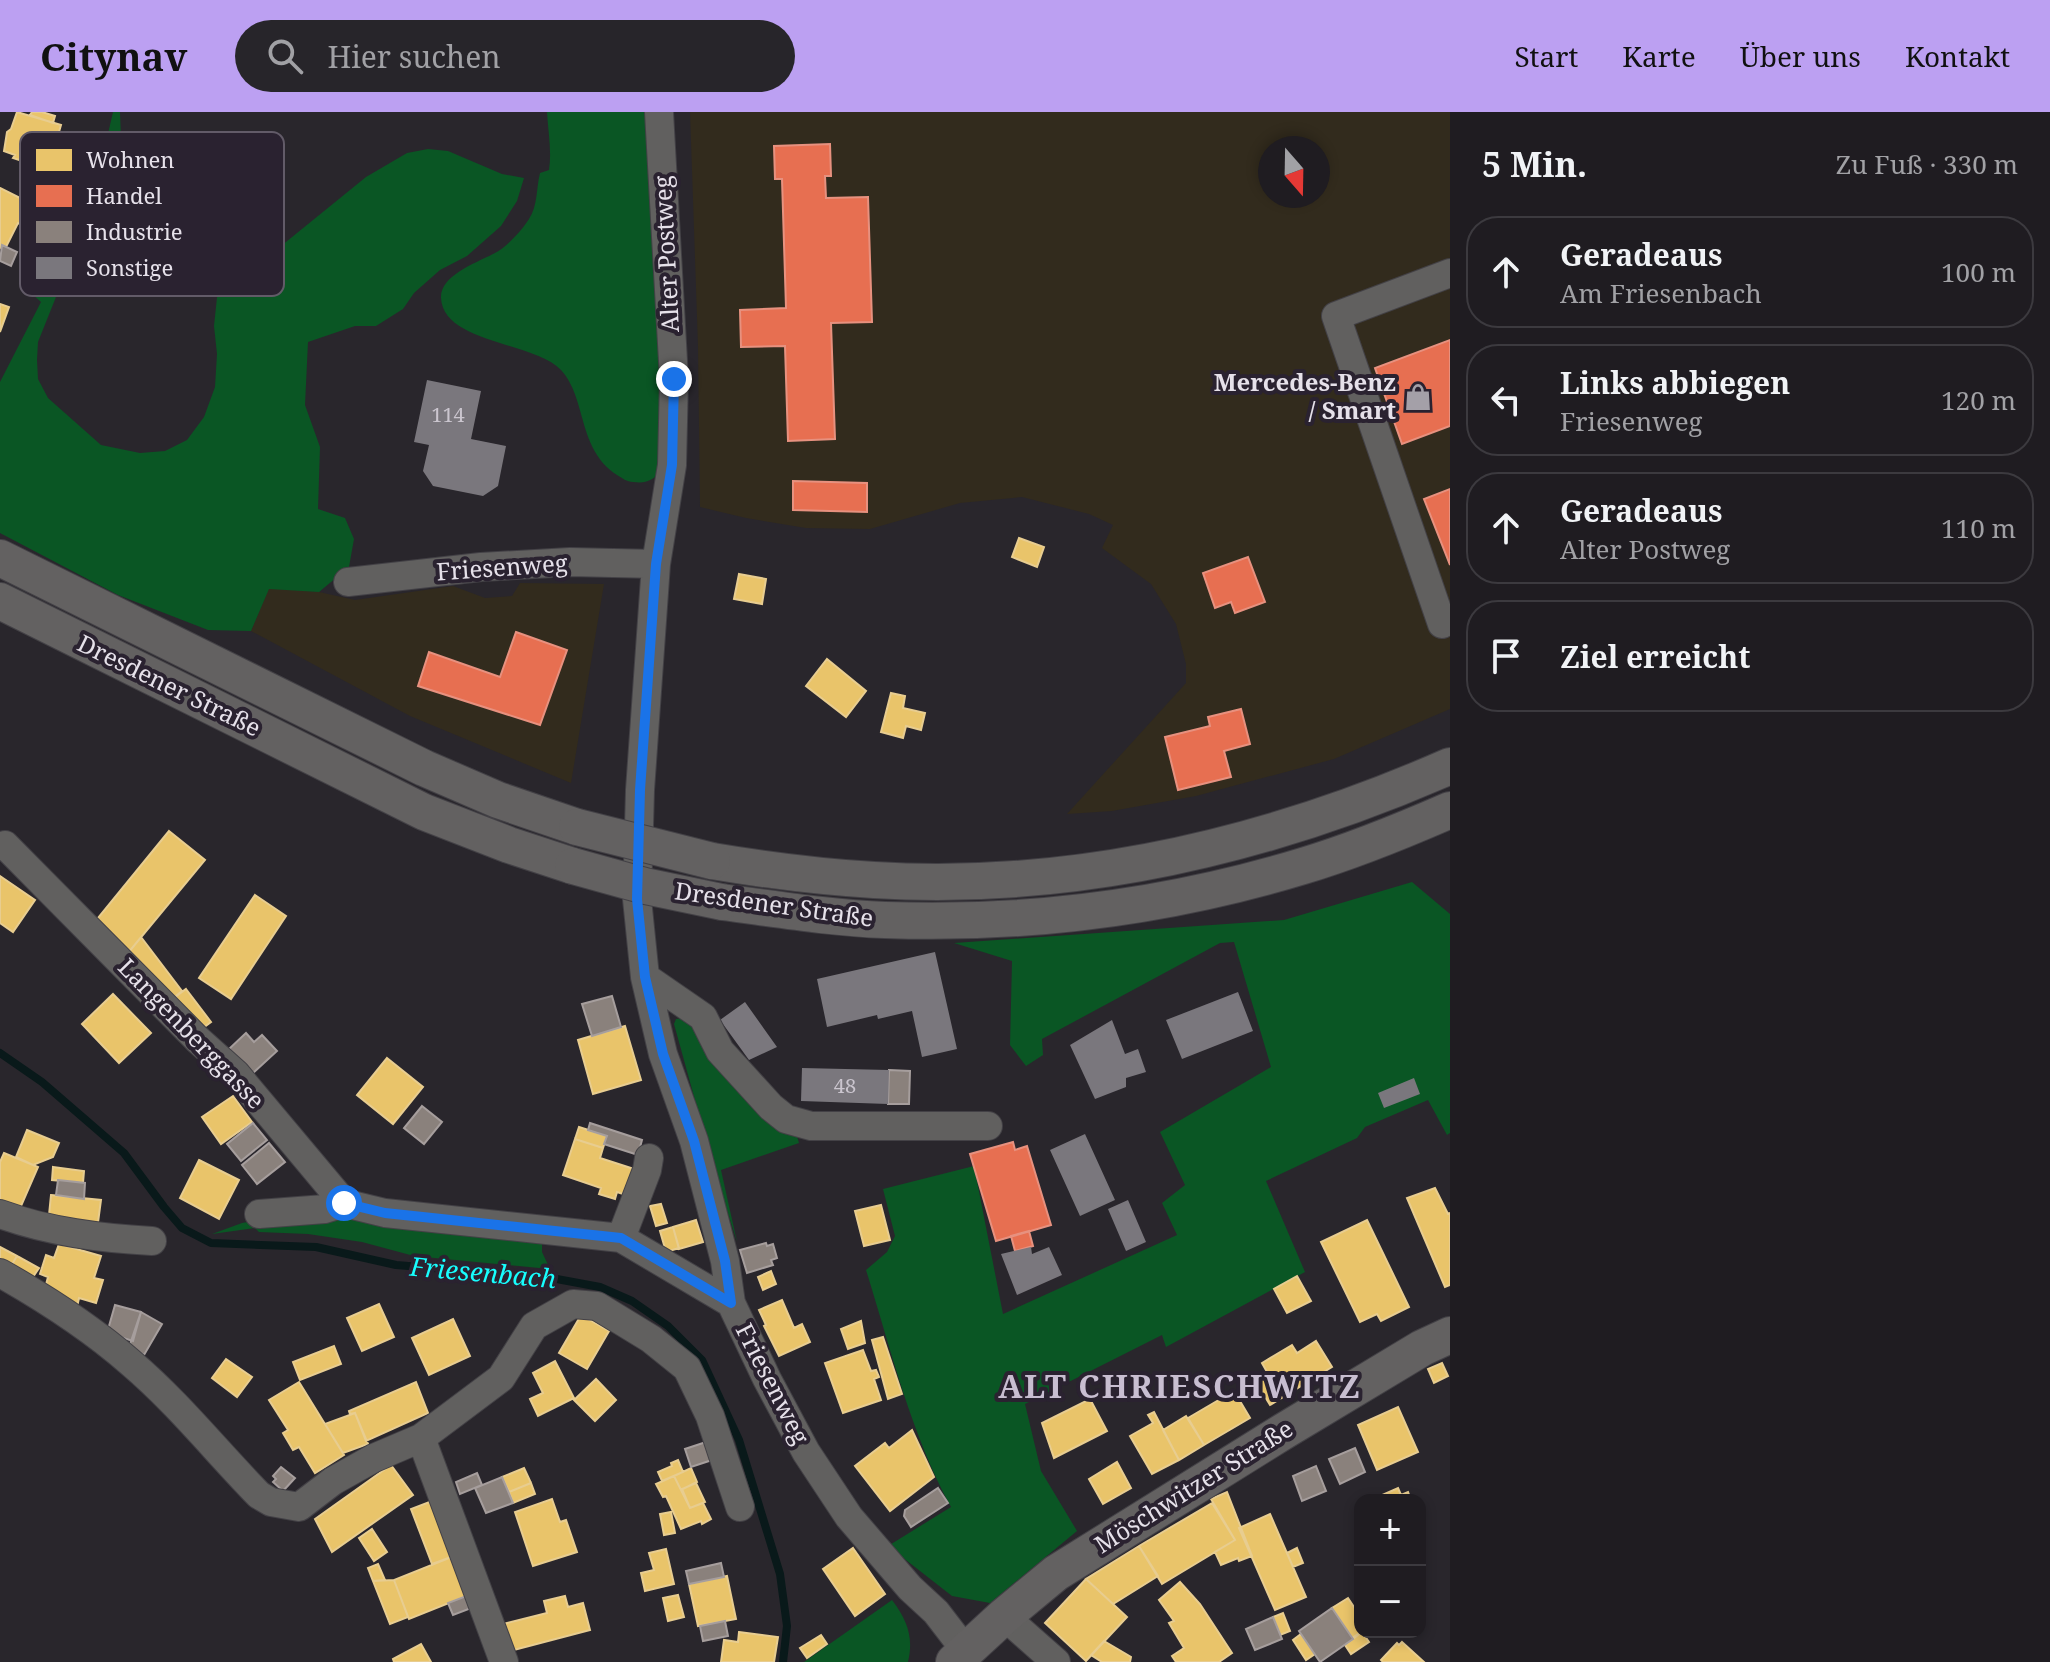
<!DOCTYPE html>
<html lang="de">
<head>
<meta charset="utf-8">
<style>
	:root { --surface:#1f1c21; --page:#27252a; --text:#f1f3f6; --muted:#a1a1a5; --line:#3c3a3f; --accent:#bca0f2 }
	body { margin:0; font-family:"Noto Serif",serif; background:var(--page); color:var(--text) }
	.controls { position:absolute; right:24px; bottom:24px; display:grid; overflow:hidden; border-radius:16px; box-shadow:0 4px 12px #0003 }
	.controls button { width:72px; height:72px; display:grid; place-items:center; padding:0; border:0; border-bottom:2px solid var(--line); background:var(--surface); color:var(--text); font:40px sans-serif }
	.compass { position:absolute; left:1258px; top:24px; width:72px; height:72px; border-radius:50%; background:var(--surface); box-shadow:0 4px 12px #0003; rotate:160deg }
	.stop { position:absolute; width:24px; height:24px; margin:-18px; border:6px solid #1a73e8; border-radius:50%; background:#fff }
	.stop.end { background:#1a73e8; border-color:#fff; box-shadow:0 2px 8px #0008 }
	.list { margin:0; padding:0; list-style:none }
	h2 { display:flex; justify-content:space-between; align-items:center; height:104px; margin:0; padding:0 32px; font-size:34px }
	h2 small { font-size:26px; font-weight:400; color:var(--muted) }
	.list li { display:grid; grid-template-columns:52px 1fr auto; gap:24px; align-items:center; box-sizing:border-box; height:112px; margin:0 16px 16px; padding:0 16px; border:2px solid var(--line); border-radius:32px }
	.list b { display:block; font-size:30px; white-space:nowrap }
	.list p { margin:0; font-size:26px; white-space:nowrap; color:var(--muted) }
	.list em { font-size:26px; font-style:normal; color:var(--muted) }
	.icon { flex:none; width:44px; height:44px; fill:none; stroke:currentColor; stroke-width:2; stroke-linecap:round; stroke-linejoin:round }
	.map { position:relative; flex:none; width:1450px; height:1550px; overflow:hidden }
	header { display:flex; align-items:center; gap:48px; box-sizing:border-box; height:112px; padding:0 40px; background:var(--accent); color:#111 }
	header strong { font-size:38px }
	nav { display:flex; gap:44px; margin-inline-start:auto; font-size:28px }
	.search { width:560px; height:72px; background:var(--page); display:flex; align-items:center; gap:20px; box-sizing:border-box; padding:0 28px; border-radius:44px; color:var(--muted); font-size:30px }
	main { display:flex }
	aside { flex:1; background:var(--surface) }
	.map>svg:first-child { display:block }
	.commercial { fill:#322b1d; fill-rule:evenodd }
	.green { fill:#0a5624 }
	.homes { fill:#e9c46a; stroke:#e8cd90; stroke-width:2 }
	.shops { fill:#e76f51; stroke:#e7917f; stroke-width:2 }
	.industry { fill:#8a817c; stroke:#a69e9d; stroke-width:2 }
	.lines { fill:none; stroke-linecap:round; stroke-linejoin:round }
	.stream { stroke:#09191a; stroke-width:8 }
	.building { fill:#7a777d }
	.minor-casing { stroke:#434146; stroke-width:30 }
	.major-casing { stroke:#434146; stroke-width:38 }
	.minor { stroke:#61605f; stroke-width:28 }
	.major { stroke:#636161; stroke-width:36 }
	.major-bridge-casing { stroke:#434146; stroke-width:38; stroke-linecap:butt }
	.major-bridge { stroke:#636161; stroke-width:36 }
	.route { stroke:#1a73e8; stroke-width:10 }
	.labels { text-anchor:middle; stroke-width:8; stroke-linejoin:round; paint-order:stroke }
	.number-label { font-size:20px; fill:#cbc6cf }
	.street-label { font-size:24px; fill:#e6e1ea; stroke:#2a2230 }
	.poi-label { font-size:24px; font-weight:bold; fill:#e6e1ea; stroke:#2a2230; text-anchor:end }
	.water-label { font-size:26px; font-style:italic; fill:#17fdfe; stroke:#2a2230 }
	.district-label { font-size:32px; font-weight:bold; letter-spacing:2px; fill:#c8bed1; stroke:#2a2230 }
	.key { fill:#2a2230; stroke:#625b68; stroke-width:2 }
	.key-label { font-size:22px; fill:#e6e1ea }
</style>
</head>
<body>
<header>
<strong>Citynav</strong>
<div class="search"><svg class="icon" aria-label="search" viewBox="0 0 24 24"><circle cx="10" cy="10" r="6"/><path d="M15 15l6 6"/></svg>Hier suchen</div>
<nav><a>Start</a><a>Karte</a><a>Über uns</a><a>Kontakt</a></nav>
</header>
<main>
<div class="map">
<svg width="1450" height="1550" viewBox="0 0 1450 1550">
	<rect width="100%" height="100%" fill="#29262c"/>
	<path class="commercial" d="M690,0h760v597l-116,50 -138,37 -84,15 -45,3 119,-131v-19l-10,-40 -25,-40 -49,-36 11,-23 -24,-11 -67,-17 -62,6 -90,26 -64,-1 -60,-10 -46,-11 -2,-161zM1270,36h48v48h-48z
		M520,471l84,1 -33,199 -161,-67 -159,-85 18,-43 50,4 36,8 98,-14 32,12 27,-2z"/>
	<path class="green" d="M113,0h7l1,26 -5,36 -12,30 -48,93 -18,45 -1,18 1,19 10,19 53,47 39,8 25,-2 22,-11 17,-23 11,-30 2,-33 -3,-28 4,-38 9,-10 38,-19 101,-82 41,-24 21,-4 20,2 54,23 22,4 -7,23 -16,25 -34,30 -27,14 -26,23 -11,16 -27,17h-21l-47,16 -3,63 15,42 -2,62 27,9 9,21 -5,28 -30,25 -50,-3 -18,42 -43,-1 -90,-35 -118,-62v-151l41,-80 -9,-8 72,-143z
		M547,0h105l11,356c-8,11 -15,16 -30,14 -6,0 -11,-4 -16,-7 -40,-26 -30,-77 -56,-105 -27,-28 -118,-27 -120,-72 -1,-25 42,-37 59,-48 10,-7 22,-20 29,-31 9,-14 7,-30 11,-46l9,-3c3,-19 -1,-39 -2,-58z
		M1412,770l38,32v219l-3,2 -19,-35 -63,27 -8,11 -91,43 39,91 -139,75 -4,-12 -137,69 16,67 36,60 -87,72 -38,-7 -64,-50 63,-39c-40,-73 -60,-157 -85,-237l21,-18 8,-16 -12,-47 91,-23 29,148 174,-79 -15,-32 23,-18 -25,-53 111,-65 -37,-125 -14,1 -178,96 1,16 -17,11 -16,-21 2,-84 -58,-18 330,-23z
		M683,906l12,4 100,107 4,14 -78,27 16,72 -23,-73 -40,-145 2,-5z
		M356,1104l186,23v13l8,17 -136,-13 -52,-14 -54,-8 -49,-2 -4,-4 -43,6 30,-11 17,-3z
		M892,1488c15,20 22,37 16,62h-104z"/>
	<path class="homes" d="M17,0l44,13 -2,7 2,2 -14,31 -9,-2 -1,3 -24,-8 2,-3 -11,-4 3,-19 4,-3z
		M32,0h10l13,4 -2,7 -23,-8z
		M0,76l32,16 -10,21 -4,-2 -12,24 -4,-2 -2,3z
		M0,192l9,3 -9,25z
		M1019,426l25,9 -7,20 -25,-10z
		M739,462l27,5 -4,25 -28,-5z
		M827,547l39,32 -20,26 -40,-31z
		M891,581l14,3 -2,12 22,5 -4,17 -15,-4 -3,12 -22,-6z
		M169,719l36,29 -77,93 -35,-29z
		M0,764l35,24 -22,32 -13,-9z
		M255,783l31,21 -55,83 -32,-21z
		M141,825l41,54 -16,13 -38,-51z
		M186,877l25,33 -15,11 -25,-33z
		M113,882l38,39 -32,30 -37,-39z
		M625,914l16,54 -48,14 -15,-54z
		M387,946l36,29 -30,37 -36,-29z
		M233,984l19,26 -31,22 -19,-27z
		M579,1015l28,9 -4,12 -28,-9z
		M27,1018l32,13 -6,14 -20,8 -17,-8z
		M575,1027l28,9 -3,10 37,12 -8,26 -12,-4 -2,7 -16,-5 2,-6 -38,-13z
		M4,1041l34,14 -20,46 -18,-8v-43z
		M199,1048l40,20 -20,39 -39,-21z
		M53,1055l31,4 -1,12 -31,-3z
		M1435,1076l13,26 2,-1v72l-5,2 -38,-89z
		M51,1083l50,5 -4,30 -49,-5z
		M661,1092l6,19 -11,3 -6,-20z
		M881,1093l9,35 -26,6 -9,-35z
		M696,1108l7,22 -24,7 -6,-22z
		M1367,1108l42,87 -28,14 -4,-7 -17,8 -39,-80z
		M673,1115l6,21 -13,4 -6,-21z
		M59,1132l42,12 -7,22 9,2 -7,23 -17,-5 -2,9 -33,-15 4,-15 -8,-3 6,-19 8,3z
		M0,1135l17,9 -6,10 -11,-7z
		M17,1144l22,12 -6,9 -22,-11z
		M771,1159l5,13 -13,6 -5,-13z
		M1297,1164l14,25 -24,12 -13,-24z
		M782,1188l12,28 8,-4 8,18 -31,14 -15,-30 2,-1 -7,-15z
		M379,1192l15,33 -32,14 -15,-33z
		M581,1203l28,16 -22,38 -28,-16z
		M453,1207l17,37 -41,19 -17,-37z
		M861,1209l4,22 -17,6 -7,-20z
		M883,1225l19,57 -14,5 -16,-59z
		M1316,1229l16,26 -62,38 -16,-26 13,-7 -5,-9 30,-18 5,8z
		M334,1234l7,18 -41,16 -7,-18z
		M863,1238l8,21 5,-1 3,7 -5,2 7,21 -38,13 -18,-50z
		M226,1247l26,18 -15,20 -25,-19z
		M555,1249l19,37 -36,18 -8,-17 13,-6 -10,-20z
		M1442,1251l6,13 -14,7 -6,-14z
		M596,1267l20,21 -21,21 -21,-21z
		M299,1270l45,73 -29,18 -16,-26 -6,3 -10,-17 5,-3 -19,-30z
		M416,1270l12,31 -62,28 -11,-28 -5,1 -1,-3z
		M1234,1279l16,27 -46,27 -16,-27z
		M1090,1287l17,32 -53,27 -12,-35z
		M1398,1295l20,45 -41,18 -19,-45z
		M1154,1300l25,48 -27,14 -22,-38 23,-13 -5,-8z
		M355,1301l13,31 -25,9 -18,-29z
		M1186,1304l18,29 -25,15 -16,-30z
		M912,1318l22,47 -44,34 -35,-45 30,-23 4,5z
		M678,1348l5,12 -21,9 -4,-9 14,-6 -1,-3z
		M1117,1350l14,26 -28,16 -14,-25z
		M391,1353l22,30 -81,57 -17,-33z
		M524,1356l7,15 -22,9 -7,-15z
		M691,1356l6,14 -16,8 -7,-14z
		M674,1364l16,32 13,-5 8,16 -9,5 -1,-3 -20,8 -15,-33 -3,1 -7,-13z
		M531,1371l4,11 -22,9 -4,-11z
		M696,1371l9,19 -15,6 -8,-19z
		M1398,1376l3,7 7,-3 3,8h-40z
		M1227,1380l25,64 -13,5 -1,-3 -17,7 -6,-13 20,-12 -24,-41z
		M552,1387l8,23 6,-2 11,32 -44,14 -18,-54z
		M432,1389l22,55 -22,8 -21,-55z
		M1212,1391l23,37 -73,44 -23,-38z
		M671,1400l4,21 -11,2 -4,-21z
		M1270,1402l36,83 -31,13 -36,-82z
		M372,1417l15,23 -13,9 -15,-23z
		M1139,1434l19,30 -45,28 -27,-25z
		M853,1436l32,46 -30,22 -32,-47z
		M1297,1436l6,15 -10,4 -6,-14z
		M666,1437l8,35 -29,7 -4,-18 13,-3 -5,-17z
		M454,1444l15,39 -60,24 -15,-39z
		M378,1452l7,16 -12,1 -5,-13z
		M727,1464l9,43 -38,7 -9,-42z
		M1086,1467l41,38 -41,44 -41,-38z
		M394,1468l14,37 -18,7 -17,-43z
		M1180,1470l20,22 32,49 -13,9h-43l-4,-6 12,-8 -15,-25 5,-2 -15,-21z
		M678,1483l6,22 -16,4 -5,-23z
		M565,1484l3,11 15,-4 7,27 -80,21 -7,-27 44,-11 -3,-12z
		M1348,1486l12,18 1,16 -9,6 -20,-30z
		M1283,1501l7,18 -10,4 -7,-18z
		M739,1520l39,5 -4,25h-53l3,-22 14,2z
		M1362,1520l7,10 -18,12 -6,-9z
		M1301,1522l14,20 -9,6 -13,-20z
		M821,1523l6,9 -20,14 -7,-10z
		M1104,1529l27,16 -1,5h-28l-11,-7z
		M1402,1530l22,20h-41l-2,-2 16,-17 2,2z
		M421,1532l10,18h-37l-1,-3z"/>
	<path class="shops" d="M830,32l1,32h-6l1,22 42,-1 4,125 -41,1 4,116 -47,2 -3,-95 -44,1 -1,-37 46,-2 -4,-129h-7l-1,-33z
		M1450,228v86l-48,18 -27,-76z
		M793,369l74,2v29l-74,-2z
		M1450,377v76l-26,-66z
		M1248,445l17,45 -30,11 -4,-11 -16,6 -12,-35z
		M516,520l51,18 -27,75 -122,-39 11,-34 71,25z
		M1241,597l9,35 -26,7 7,26 -53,13 -13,-53 45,-11 -2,-9z
		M1013,1030l2,8 12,-4 24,79 -55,16 -26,-87z
		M1029,1119l4,15 -18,5 -4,-15z"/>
	<path class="industry" d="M2,133l15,7 -6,14 -11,-5z
		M612,884l9,31 -29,9 -10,-32z
		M246,921l8,9 8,-7 15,16 -25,23 -23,-25z
		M889,958l21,1 -1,33h-21z
		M422,994l20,16 -18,22 -20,-16z
		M253,1011l14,17 -26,21 -14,-17z
		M590,1011l52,17 -4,15 -34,-11 3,-8 -19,-6z
		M269,1031l16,19 -28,22 -15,-19z
		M58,1068l27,3 -1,16 -28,-4z
		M766,1131l1,3 6,-2 4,14 -6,2 2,5 -26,8 -7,-23z
		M115,1193l26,7 -8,29 -26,-8z
		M141,1200l21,12 -18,31 -15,-8z
		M709,1329l6,18 -24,8 -6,-18z
		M1355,1336l10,24 -25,12 -11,-25z
		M1316,1354l10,25 -24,10 -9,-25z
		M281,1355l14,11 -12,13 -10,-9 3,-3 -3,-3z
		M477,1361l5,12 -22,9 -4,-12z
		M502,1365l11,26 -27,10 -11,-25z
		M938,1376l10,15 -37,24 -7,-11 1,-6z
		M721,1451l3,14 -35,7 -3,-13z
		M469,1483l5,12 -21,8 -5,-12z
		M1332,1496l21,31 -33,23 -21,-31z
		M1273,1505l9,22 -27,11 -9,-21z
		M725,1509l3,15 -25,5 -3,-15z"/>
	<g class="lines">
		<path class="stream" d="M0,941l42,29 82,71 40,54 18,21 29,15 105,4 80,18 150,12 54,10 32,14 36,25 34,34 37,80 41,134 7,52 -4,36"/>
	</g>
	<path class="building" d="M427,268l54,11 -10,48 35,7 -8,40 -15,10 -50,-10 -10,-15 6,-26 -15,-3z
		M935,840l22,97 -35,8 -10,-46 -34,8 -1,-4 -50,12 -10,-48z
		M1238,880l15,39 -71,28 -16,-39z
		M745,890l32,45 -28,13 -29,-40z
		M1112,908l13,34 13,-5 8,23 -20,6v9l-31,12 -25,-54z
		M802,956l87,2 -1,34 -87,-3z
		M1414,966l6,16 -36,14 -6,-15z
		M1085,1022l30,66 -35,16 -30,-66z
		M1128,1088l18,42 -20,9 -18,-42z
		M1031,1135l1,7 17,-7 13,28 -45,20 -16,-41z"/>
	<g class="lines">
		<g class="minor-casing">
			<path id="minor" d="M659,0l15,267 -2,86 -16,99 -16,226 -3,109 8,78 18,77 31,87 31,120 6,42 36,76 39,73 43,65 61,71 26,24 30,39
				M1450,161l-114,43 106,308 8,-4
				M348,470l133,-15 89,-5 86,2
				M5,733l192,194 39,35 108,129
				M645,865l58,40 17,34 51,56 15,12 25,7h177
				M344,1091l41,10 236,25 110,65
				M0,1102c50,18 99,24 152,27
				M259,1102l66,-5 19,-6
				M621,1126l26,-68 2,-12
				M0,1161c46,26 91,55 131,90 47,40 85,88 128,132l12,7 28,5 34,-26 41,-23 47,-20 80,-60 33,-52 39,-22 24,2 54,33 36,29 23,48 30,91
				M421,1326l83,224
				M1004,1504l52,46"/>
		</g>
		<g class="major-casing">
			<path id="major" d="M0,446l424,210 74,32 79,27
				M0,489l424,211 85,33 64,21
				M712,749c54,9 108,16 162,19 200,12 394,-34 576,-114
				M722,790c54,7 108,16 163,18 141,5 283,-13 418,-54 50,-15 99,-35 147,-56
				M954,1550l50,-46 52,-43 228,-142 138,-83 28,-13"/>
		</g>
		<use href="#minor" class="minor"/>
		<use href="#major" class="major"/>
		<g class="major-bridge-casing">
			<path id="major-bridge" d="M577,715l135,34
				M573,754l72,20 77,16"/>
		</g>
		<use href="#major-bridge" class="major-bridge"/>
	</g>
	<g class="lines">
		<path class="route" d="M344,1091l41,10 236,25 110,65 -6,-42 -31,-120 -31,-87 -18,-77 -8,-78 3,-109 16,-226 16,-99 2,-86"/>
	</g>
	<defs>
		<g id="shop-bare" transform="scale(2.16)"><path d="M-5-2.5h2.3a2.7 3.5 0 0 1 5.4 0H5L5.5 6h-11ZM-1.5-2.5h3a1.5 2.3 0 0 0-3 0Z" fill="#a4a0a8" stroke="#2a2230" stroke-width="2.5" paint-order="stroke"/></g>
	</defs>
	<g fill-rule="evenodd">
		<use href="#shop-bare" x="1418" y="285"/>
	</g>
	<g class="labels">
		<g class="number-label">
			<text x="448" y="310">114</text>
			<text x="845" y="981">48</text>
		</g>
		<g class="street-label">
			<text transform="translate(667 142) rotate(-93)" y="8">Alter Postweg</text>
			<text transform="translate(502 456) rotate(-4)" y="8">Friesenweg</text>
			<text transform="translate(169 574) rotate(26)" y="8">Dresdener Straße</text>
			<text transform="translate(774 793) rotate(8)" y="8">Dresdener Straße</text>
			<text transform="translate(191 922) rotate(46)" y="8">Langenberggasse</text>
			<text transform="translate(772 1272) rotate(63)" y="8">Friesenweg</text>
			<text transform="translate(1194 1375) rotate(-32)" y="8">Möschwitzer Straße</text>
		</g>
		<g class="poi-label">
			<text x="1396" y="279">Mercedes-Benz<tspan x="1396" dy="28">/ Smart</tspan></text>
		</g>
		<g class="water-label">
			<text transform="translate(483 1161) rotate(5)" y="9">Friesenbach</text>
		</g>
		<g class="district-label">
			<text x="1180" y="1286">ALT CHRIESCHWITZ</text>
		</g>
	</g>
	<rect x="20" y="20" width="264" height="164" rx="12" class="key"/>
	<rect x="36" y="37" width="36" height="22" fill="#e9c46a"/>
	<rect x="36" y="73" width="36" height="22" fill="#e76f51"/>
	<rect x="36" y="109" width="36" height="22" fill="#8a817c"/>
	<rect x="36" y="145" width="36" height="22" fill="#7a777d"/>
	<g class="key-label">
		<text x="86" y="56">Wohnen</text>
		<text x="86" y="92">Handel</text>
		<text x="86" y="128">Industrie</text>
		<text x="86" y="164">Sonstige</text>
	</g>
</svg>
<div class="controls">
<button>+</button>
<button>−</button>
</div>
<svg class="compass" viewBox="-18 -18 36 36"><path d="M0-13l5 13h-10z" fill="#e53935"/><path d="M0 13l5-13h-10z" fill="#a1a1a5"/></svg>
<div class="stop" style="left:344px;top:1091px"></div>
<div class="stop end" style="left:674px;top:267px"></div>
</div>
<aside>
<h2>5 Min.<small>Zu Fuß · 330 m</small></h2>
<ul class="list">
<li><svg class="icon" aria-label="ahead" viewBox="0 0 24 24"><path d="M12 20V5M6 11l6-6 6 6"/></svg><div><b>Geradeaus</b><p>Am Friesenbach</p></div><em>100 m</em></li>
<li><svg class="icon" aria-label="left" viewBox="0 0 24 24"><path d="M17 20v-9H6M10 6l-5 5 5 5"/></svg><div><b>Links abbiegen</b><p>Friesenweg</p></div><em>120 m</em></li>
<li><svg class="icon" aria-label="ahead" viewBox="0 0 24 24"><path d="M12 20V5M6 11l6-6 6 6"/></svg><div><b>Geradeaus</b><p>Alter Postweg</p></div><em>110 m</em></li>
<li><svg class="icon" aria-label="arrive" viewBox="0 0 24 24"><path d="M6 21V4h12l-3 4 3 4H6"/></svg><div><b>Ziel erreicht</b></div></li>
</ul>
</aside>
</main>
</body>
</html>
